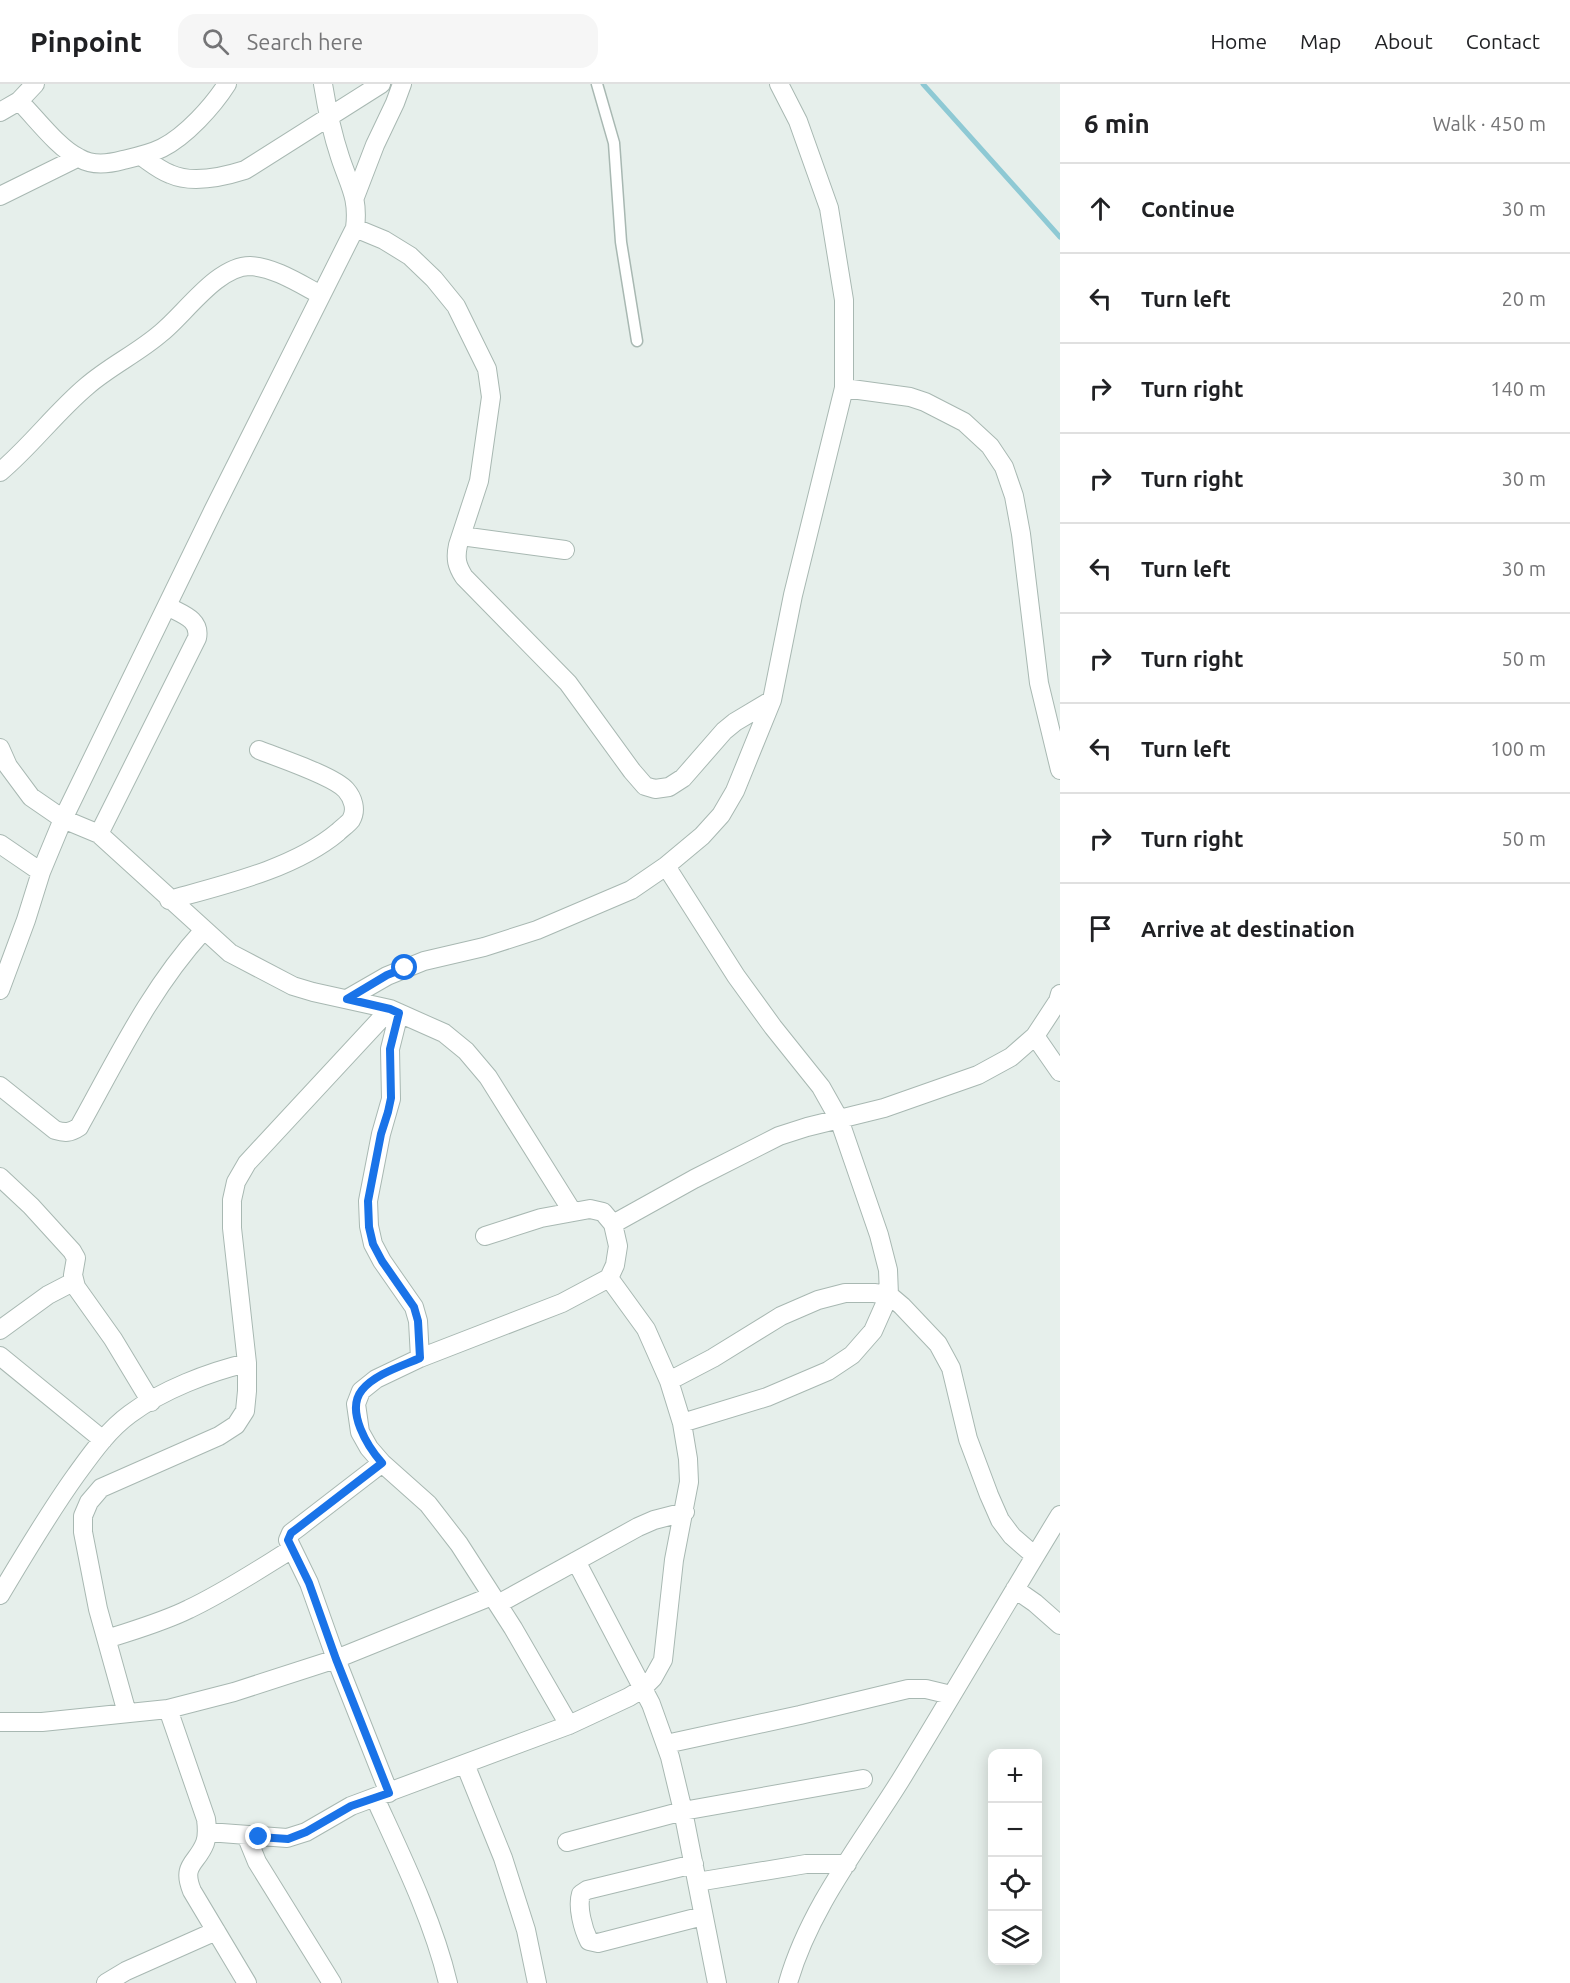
<!DOCTYPE html>
<html lang="en">
<head>
<meta charset="utf-8">
<style>
	:root { --surface:#fff; --page:#f6f6f6; --text:#202124; --muted:#757577; --line:#e0e0e0 }
	body { margin:0; font-family:Ubuntu,sans-serif; background:var(--page); color:var(--text) }
	.controls { position:absolute; right:18px; bottom:18px; display:grid; overflow:hidden; border-radius:12px; box-shadow:0 3px 15px #0003 }
	.controls button { width:54px; height:54px; display:grid; place-items:center; padding:0; border:0; border-bottom:2px solid var(--line); background:var(--surface); color:var(--text); font:30px sans-serif }
	.stop { position:absolute; width:18px; height:18px; margin:-14px; border:4px solid #1a73e8; border-radius:50%; background:#fff }
	.stop.end { background:#1a73e8; border-color:#fff; box-shadow:0 2px 6px #0008 }
	.list { margin:0; padding:0; list-style:none }
	h2 { display:flex; justify-content:space-between; align-items:center; height:78px; margin:0; padding:0 24px; font-size:26px }
	h2 small { font-size:20px; font-weight:400; color:var(--muted) }
	.list li { display:grid; grid-template-columns:39px 1fr auto; gap:18px; align-items:center; box-sizing:border-box; height:90px; padding:0 24px; border-top:2px solid var(--line) }
	.list b { display:block; font-size:22px; white-space:nowrap }
	.list em { font-size:20px; font-style:normal; color:var(--muted) }
	.icon { flex:none; width:33px; height:33px; fill:none; stroke:currentColor; stroke-width:2; stroke-linecap:round; stroke-linejoin:round }
	.map { position:relative; flex:none; width:1060px; height:1899px; overflow:hidden }
	header { display:flex; align-items:center; gap:36px; box-sizing:border-box; height:84px; padding:0 30px; background:var(--surface); border-bottom:2px solid var(--line) }
	header strong { font-size:28px }
	nav { display:flex; gap:33px; margin-inline-start:auto; font-size:21px }
	.search { width:420px; height:54px; background:var(--page); display:flex; align-items:center; gap:15px; box-sizing:border-box; padding:0 21px; border-radius:18px; color:var(--muted); font-size:22px }
	main { display:flex }
	aside { flex:1; background:var(--surface) }
	.map>svg:first-child { display:block }
	.lines { fill:none; stroke-linecap:round; stroke-linejoin:round }
	.stream { stroke:#8ec9d4; stroke-width:5 }
	.service-casing { stroke:#a8b8b2; stroke-width:13 }
	.minor-casing { stroke:#a8b8b2; stroke-width:20 }
	.service { stroke:#fff; stroke-width:10 }
	.minor { stroke:#fff; stroke-width:18 }
	.route { stroke:#1a73e8; stroke-width:8 }
</style>
</head>
<body>
<header>
<strong>Pinpoint</strong>
<div class="search"><svg class="icon" aria-label="search" viewBox="0 0 24 24"><circle cx="10" cy="10" r="6"/><path d="M15 15l6 6"/></svg>Search here</div>
<nav><a>Home</a><a>Map</a><a>About</a><a>Contact</a></nav>
</header>
<main>
<div class="map">
<svg width="1060" height="1899" viewBox="0 0 1060 1899">
	<rect width="100%" height="100%" fill="#e6efeb"/>
	<g class="lines">
		<path class="stream" d="M923,0l137,153"/>
		<g class="service-casing">
			<path id="service" d="M597,0l17,59 7,99 16,99"/>
		</g>
		<g class="minor-casing">
			<path id="minor" d="M19,17c17,17 39,47 60,57 14,8 29,6 44,2 13,-3 27,-6 39,-12 24,-12 51,-42 65,-64
				M0,28l19,-11 16,-17
				M141,72c9,6 18,14 29,18 22,10 53,3 75,-4l136,-86
				M0,112l77,-38
				M355,113l20,-52 20,-42 7,-19
				M355,144l29,12 26,16 24,23 22,27 31,63 4,28 -12,84 -21,64c-3,14 -1,21 6,32l104,106 64,88 13,15 10,3 14,-2 14,-9 41,-47 11,-9 37,-22
				M844,304l66,9 15,5 39,20 26,24 14,21 10,29 7,38 18,149 21,87
				M0,388c31,-26 56,-60 87,-86 23,-20 51,-33 74,-53 24,-19 56,-67 89,-67 24,1 50,18 71,29
				M461,452l104,14
				M0,664l8,18 23,31 32,22 36,15 131,119 63,33 20,6 77,17 54,24 22,18 22,26 84,134
				M99,750l98,-196c4,-19 -16,-24 -30,-32
				M0,760l41,28
				M666,782l70,110 37,51 48,60 18,32 40,116 9,35 1,25 -16,36 -21,24 -24,16 -61,26 -85,26
				M169,816c54,-15 125,-31 169,-68 4,-4 10,-8 13,-12 6,-10 2,-22 -5,-30 -12,-14 -67,-32 -87,-40
				M0,906l26,-70 15,-48 22,-53 150,-308 142,-283c4,-31 -6,-43 -15,-71 -8,-24 -13,-48 -17,-73
				M347,915l40,-23 37,-15 60,-14 53,-17 94,-40 35,-24 36,-30 19,-21 14,-24 37,-91 21,-105 51,-207v-88l-15,-92 -31,-87 -19,-37
				M399,929l-9,36 1,50 -10,35 -13,67 1,25 4,18 9,17 32,46 4,14 2,37
				M1035,952l25,36
				M0,1002l55,44c10,3 15,3 24,-3 38,-68 71,-138 124,-196
				M0,1093l31,29 41,45 4,7 -3,17 3,12 37,52 38,63
				M613,1140l81,-45 85,-43 28,-9 77,-19 94,-33 33,-18 24,-21 23,-35 2,-7
				M485,1152l56,-18 49,-9 13,3 10,12 5,22 -3,19 -6,13 -47,25 -142,55 -44,21 -15,12 -5,13 4,28 9,16 13,15 46,41 31,40 54,84 56,97
				M0,1246l48,-35 25,-13
				M0,1272l103,84
				M669,1297l44,-23 68,-42 37,-16 27,-7h29l15,2 13,11 36,38 13,24 17,71 21,56 11,25 12,16 23,20
				M382,1379l-83,64 -8,6 -3,7 21,43 27,76 53,134
				M576,1477l75,143 19,53 13,54 34,172
				M1015,1505l20,14 25,22
				M0,1511c24,-40 48,-81 76,-120 16,-22 32,-45 54,-61 32,-24 79,-42 117,-51
				M498,1520l140,-77 16,-7 31,-8
				M107,1555c27,-9 56,-17 82,-30 36,-17 69,-39 103,-60
				M168,1625l38,110c1,8 2,16 -1,24 -8,21 -24,21 -13,48l55,92
				M127,1629l-29,-104 -15,-77v-16l6,-14 12,-14 118,-52 17,-11 9,-14 2,-20v-28l-15,-135v-28l4,-18 11,-19 143,-154
				M0,1638h42l126,-13 66,-17 102,-33 156,-63
				M666,1660l134,-29 108,-26h18l25,6
				M465,1680l38,94 23,72 11,53
				M375,1714c27,59 58,122 73,185
				M208,1748l79,6 19,-6 45,-26 218,-81 60,-28 13,-8 11,-11 10,-18 11,-100 15,-78 -1,-23 -6,-36 -13,-42 -23,-52 -37,-51
				M246,1751l11,27 75,121
				M567,1758l116,-31 180,-32
				M694,1780l-107,26 -6,4c-4,13 2,35 8,47l9,2 105,-27
				M697,1798l109,-18h41
				M106,1899l20,-12 90,-40
				M788,1899c21,-74 72,-138 112,-202 54,-88 106,-178 160,-266"/>
		</g>
		<use href="#service" class="service"/>
		<use href="#minor" class="minor"/>
	</g>
	<g class="lines">
		<path class="route" d="M259,1753l29,2 18,-7 45,-26 38,-13 -53,-134 -27,-76 -21,-43 3,-7 8,-6 83,-64c-14,-16 -37,-52 -20,-73 13,-16 40,-24 58,-32l-2,-37 -4,-14 -32,-46 -9,-17 -4,-17 -1,-26 13,-67 7,-22 3,-14 -1,-49 9,-36 -9,-4 -43,-10 40,-24 18,-7"/>
	</g>
</svg>
<div class="controls">
<button>+</button>
<button>−</button>
<button><svg class="icon" aria-label="locate" viewBox="0 0 24 24"><circle cx="12" cy="12" r="6"/><path d="M12 2v4M12 18v4M2 12h4M18 12h4"/></svg></button>
<button><svg class="icon" aria-label="layers" viewBox="0 0 24 24"><path d="M12 4l9 5-9 5-9-5zM3 14l9 5 9-5"/></svg></button>
</div>
<div class="stop" style="left:405px;top:884px"></div>
<div class="stop end" style="left:259px;top:1753px"></div>
</div>
<aside>
<h2>6 min<small>Walk · 450 m</small></h2>
<ul class="list">
<li><svg class="icon" aria-label="ahead" viewBox="0 0 24 24"><path d="M12 20V5M6 11l6-6 6 6"/></svg><div><b>Continue</b></div><em>30 m</em></li>
<li><svg class="icon" aria-label="left" viewBox="0 0 24 24"><path d="M17 20v-9H6M10 6l-5 5 5 5"/></svg><div><b>Turn left</b></div><em>20 m</em></li>
<li><svg class="icon" aria-label="right" viewBox="0 0 24 24"><path d="M7 20v-9h11M14 6l5 5-5 5"/></svg><div><b>Turn right</b></div><em>140 m</em></li>
<li><svg class="icon" aria-label="right" viewBox="0 0 24 24"><path d="M7 20v-9h11M14 6l5 5-5 5"/></svg><div><b>Turn right</b></div><em>30 m</em></li>
<li><svg class="icon" aria-label="left" viewBox="0 0 24 24"><path d="M17 20v-9H6M10 6l-5 5 5 5"/></svg><div><b>Turn left</b></div><em>30 m</em></li>
<li><svg class="icon" aria-label="right" viewBox="0 0 24 24"><path d="M7 20v-9h11M14 6l5 5-5 5"/></svg><div><b>Turn right</b></div><em>50 m</em></li>
<li><svg class="icon" aria-label="left" viewBox="0 0 24 24"><path d="M17 20v-9H6M10 6l-5 5 5 5"/></svg><div><b>Turn left</b></div><em>100 m</em></li>
<li><svg class="icon" aria-label="right" viewBox="0 0 24 24"><path d="M7 20v-9h11M14 6l5 5-5 5"/></svg><div><b>Turn right</b></div><em>50 m</em></li>
<li><svg class="icon" aria-label="arrive" viewBox="0 0 24 24"><path d="M6 21V4h12l-3 4 3 4H6"/></svg><div><b>Arrive at destination</b></div></li>
</ul>
</aside>
</main>
</body>
</html>
